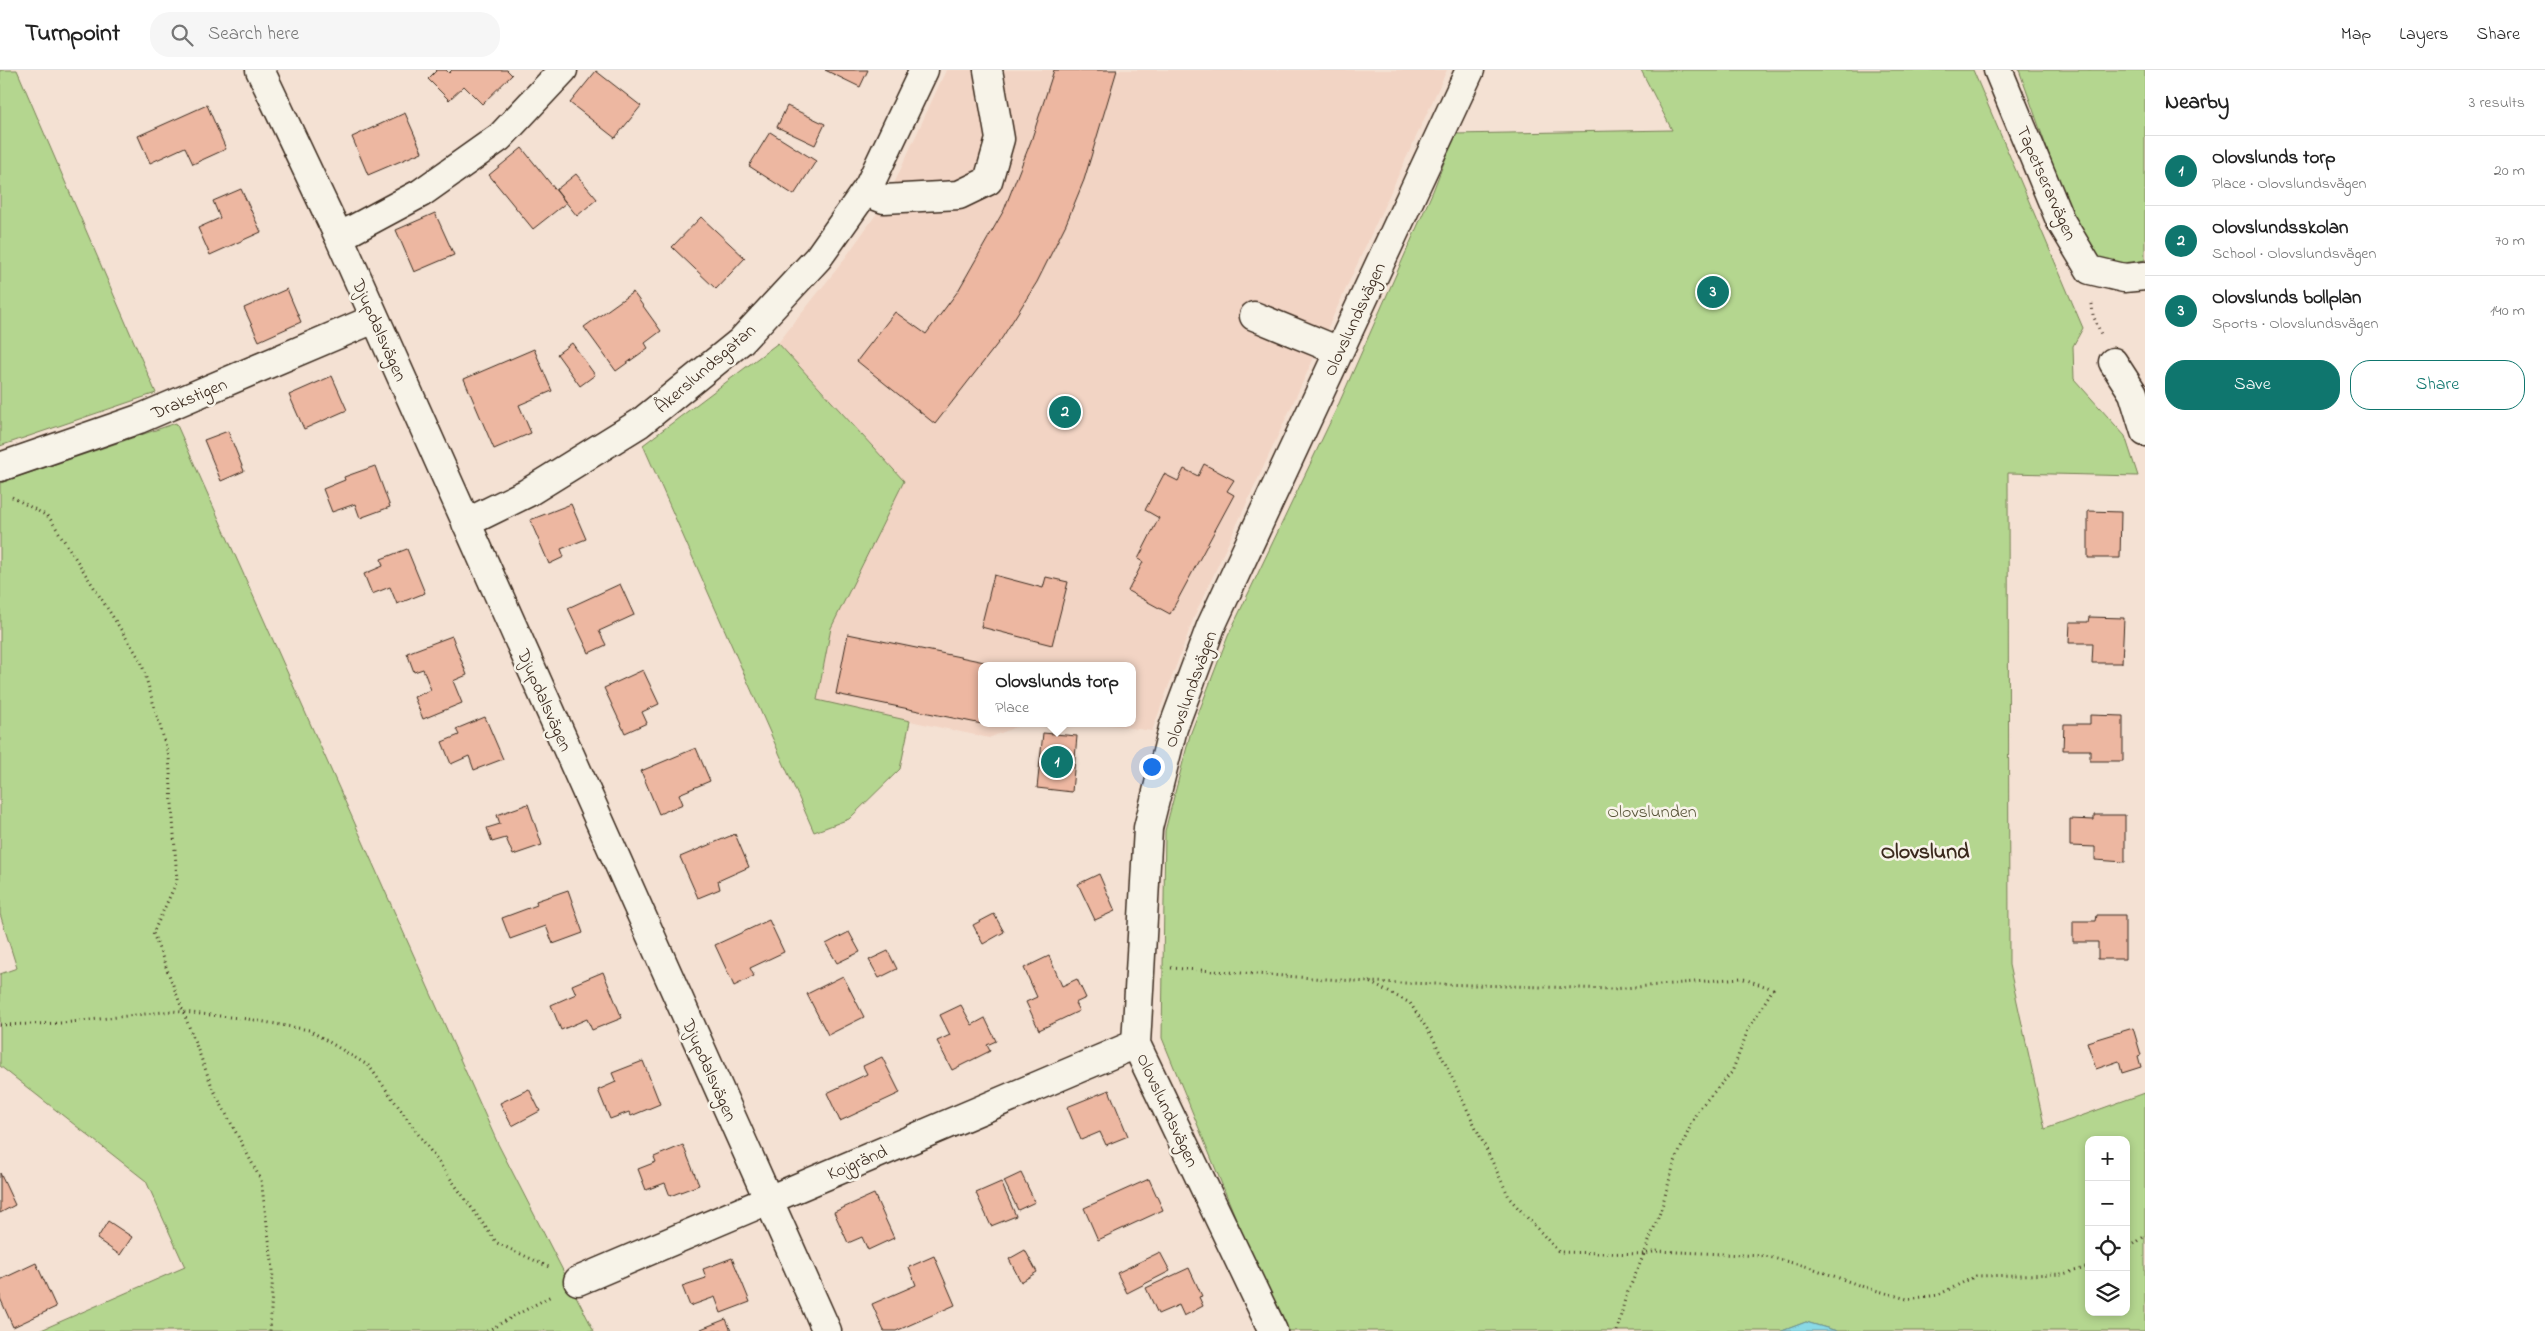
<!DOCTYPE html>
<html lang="en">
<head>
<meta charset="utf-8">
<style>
	:root { --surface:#fff; --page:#f6f6f6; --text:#222; --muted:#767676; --line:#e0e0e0; --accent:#0f766e }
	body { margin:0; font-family:"Indie Flower",sans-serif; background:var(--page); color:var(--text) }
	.controls { position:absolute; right:15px; bottom:15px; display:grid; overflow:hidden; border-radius:10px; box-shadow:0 2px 8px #0003 }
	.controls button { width:45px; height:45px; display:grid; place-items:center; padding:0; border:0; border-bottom:1px solid var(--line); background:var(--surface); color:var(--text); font:25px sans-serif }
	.you { position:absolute; left:1151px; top:696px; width:18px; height:18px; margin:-12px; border:4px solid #fff; border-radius:50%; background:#1a73e8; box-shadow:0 0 0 8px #1a73e833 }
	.badge { display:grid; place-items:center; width:32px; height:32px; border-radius:50%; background:var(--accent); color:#fff; font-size:16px; font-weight:700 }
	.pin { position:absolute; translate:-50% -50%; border:2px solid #fff; box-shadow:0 1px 5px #0006 }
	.popup { position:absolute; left:978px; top:592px; width:158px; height:65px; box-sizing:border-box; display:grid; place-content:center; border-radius:10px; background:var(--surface); filter:drop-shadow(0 1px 4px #0005); font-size:16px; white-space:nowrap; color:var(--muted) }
	.popup b { font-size:19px; color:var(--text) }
	.popup::after { content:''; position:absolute; left:50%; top:100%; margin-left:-10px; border:10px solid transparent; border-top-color:var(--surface) }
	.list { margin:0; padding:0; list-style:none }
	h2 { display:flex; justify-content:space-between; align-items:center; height:65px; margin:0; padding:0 20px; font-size:21px }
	h2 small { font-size:16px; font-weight:400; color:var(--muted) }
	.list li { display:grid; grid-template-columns:32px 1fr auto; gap:15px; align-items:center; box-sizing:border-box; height:70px; padding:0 20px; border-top:1px solid var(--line) }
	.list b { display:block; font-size:19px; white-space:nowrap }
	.list p { margin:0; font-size:16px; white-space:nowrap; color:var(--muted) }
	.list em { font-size:16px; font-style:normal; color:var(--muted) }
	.actions { display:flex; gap:10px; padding:15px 20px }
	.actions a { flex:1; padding:11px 0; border:1px solid var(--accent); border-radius:20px; text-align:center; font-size:18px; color:var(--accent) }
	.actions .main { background:var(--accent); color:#fff }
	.icon { flex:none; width:28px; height:28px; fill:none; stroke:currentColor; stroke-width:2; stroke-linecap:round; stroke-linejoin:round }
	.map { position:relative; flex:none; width:2145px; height:1261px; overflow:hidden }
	header { display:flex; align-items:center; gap:30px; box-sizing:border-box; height:70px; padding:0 25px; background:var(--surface); border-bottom:1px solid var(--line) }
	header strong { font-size:24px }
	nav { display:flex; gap:28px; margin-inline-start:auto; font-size:18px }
	.search { width:350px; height:45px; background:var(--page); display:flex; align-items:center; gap:12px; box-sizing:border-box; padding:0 18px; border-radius:20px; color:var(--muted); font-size:19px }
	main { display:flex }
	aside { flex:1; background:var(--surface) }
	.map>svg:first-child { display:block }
	.built { fill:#f2d4c4 }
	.green { fill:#b4d68f; stroke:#788056; fill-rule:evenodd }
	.water { fill:#89d9e6; stroke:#6a9396 }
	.building { fill:#edb7a1; stroke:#3b2a1e }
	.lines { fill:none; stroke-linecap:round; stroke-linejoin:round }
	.minor-casing { stroke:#3b2a1e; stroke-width:31 }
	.path { stroke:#3b2a1e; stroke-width:3; stroke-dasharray:1 4; stroke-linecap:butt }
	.minor { stroke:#f7f3e8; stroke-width:28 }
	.labels { text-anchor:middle; stroke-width:5; stroke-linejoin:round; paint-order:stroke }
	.street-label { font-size:18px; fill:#3b2a1e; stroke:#f7f3e8 }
	.park-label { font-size:18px; fill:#59553a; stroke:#f7f3e8 }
	.district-label { font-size:22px; font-weight:bold; fill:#3b2a1e; stroke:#f7f3e8 }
</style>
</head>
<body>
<header>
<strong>Turnpoint</strong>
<div class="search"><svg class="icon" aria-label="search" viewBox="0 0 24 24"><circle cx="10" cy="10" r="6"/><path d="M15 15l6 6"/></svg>Search here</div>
<nav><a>Map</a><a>Layers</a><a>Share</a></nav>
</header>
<main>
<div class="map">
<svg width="2145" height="1261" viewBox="0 0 2145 1261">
	<rect width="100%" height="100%" fill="#f4e1d3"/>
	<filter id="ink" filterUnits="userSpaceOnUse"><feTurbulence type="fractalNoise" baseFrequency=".02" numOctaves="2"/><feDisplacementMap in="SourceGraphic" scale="10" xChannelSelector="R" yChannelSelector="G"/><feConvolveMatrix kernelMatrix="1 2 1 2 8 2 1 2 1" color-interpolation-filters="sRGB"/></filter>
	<g filter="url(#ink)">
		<path class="built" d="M946,0h501l-253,547 -42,114 -55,-8h35v-57h-150v57h43l-36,15 -172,-37 14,-73 73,-147 -126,-138 62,-78 47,-66z"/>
		<path class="green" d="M0,0h17l139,323 -156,53z
			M1641,0h332l110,258 -10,18 1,33 51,57 13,40 -130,-3 1,492 36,164 100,-36v238h-308l-31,-9 -24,9h-500l-120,-293 3,-207 25,-96 38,-99 108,-226 97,-219 22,-57 217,-4zM2089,1070h37v172h-37z
			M2019,0h126v190l-55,10z
			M778,273l126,138 -73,147 -14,72 93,21 -10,48 -51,50 -35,13 -171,-387z
			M176,353l322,721 96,187h-555l146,-64 -39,-86 -146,-115v-92l17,-6 -17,-54v-431z"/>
		<path class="water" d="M1806,1252l31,9h-55z"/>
		<path class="building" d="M437,0h9l3,3 3,-3h55l5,5 -30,29 -18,-18 -15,14 -21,-21z
			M825,0h43l-8,17z
			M1054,0h63l-33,110 -18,44 -29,58 -35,56 -67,86 -78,-63 38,-49 31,22 32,-43 46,-81 27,-69z
			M596,1l45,35 -26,32 -45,-35z
			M207,35l19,44 -33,15 -8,-17 -35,16 -12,-27z
			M787,36l38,18 -10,21 -38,-18z
			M405,43l17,39 -54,23 -16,-38z
			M770,62l46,29 -22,34 -45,-29z
			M522,78l44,55 -33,26 -44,-54z
			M576,104l21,25 -20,17 -21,-26z
			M241,119l20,43 -51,23 -12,-27 22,-10 -7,-17z
			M435,143l19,42 -40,17 -18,-42z
			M701,147l44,41 -29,31 -44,-42z
			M287,219l14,33 -42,19 -15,-33z
			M633,222l28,39 -16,12 3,5 -32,23 -32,-44z
			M572,273l23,32 -15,11 -23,-32z
			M534,279l18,42 -33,14 12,28 -37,16 -30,-70z
			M332,306l15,34 -43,19 -15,-34z
			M228,361l16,40 -23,10 -17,-41z
			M1204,394l30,16 -7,11 7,4 -64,119 -42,-23 15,-29 -5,-3 21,-41 -14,-8 19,-36 14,7 6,-12 14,7z
			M375,396l15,41 -30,11 -5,-14 -23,8 -9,-23 22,-9 -1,-3z
			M571,434l15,35 -25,10 3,8 -15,7 -19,-44z
			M2088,441l33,1 -1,46h-32z
			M407,479l18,44 -28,11 -7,-17 -18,7 -8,-20 19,-8 -2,-7z
			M994,505l49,13 3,-11 22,5 -16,63 -71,-18z
			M620,514l14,31 -35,16 7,14 -17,8 -21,-45z
			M2089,547l35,1 -2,45h-30l1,-20h-24l1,-21h18z
			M848,564l146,30v2h-12v58l-146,-30z
			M452,566l15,39 -14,6 9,22 -39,16 -9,-22 17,-7 -8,-21 -9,3 -7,-19z
			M643,600l16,34 -17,8 5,11 -22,10 -21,-45z
			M2090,645l33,1v45h-33v-11h-27l1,-26h26z
			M485,647l18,42 -29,11 -5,-14 -18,8 -9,-22 17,-7 -3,-6z
			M1043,663l34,3 -5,56 -35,-4z
			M696,678l14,33 -31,13 4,10 -24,10 -18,-43z
			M528,734l14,41 -29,10 -7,-17 -14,4 -5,-14 13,-4 -3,-9z
			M2094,745h31v47l-30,-2v-13l-25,-1v-27l24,1z
			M735,764l14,33 -31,14 2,8 -22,9 -18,-41z
			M1099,804l16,37 -20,9 -17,-36z
			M568,820l15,43 -30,11 -7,-18 -36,13 -8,-21 35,-13 -1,-4z
			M994,844l10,18 -21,12 -10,-19z
			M2097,845h28v44h-27v-17h-25v-21h23z
			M769,850l15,32 -34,16 4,8 -20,10 -19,-41z
			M849,862l11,20 -23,11 -11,-19z
			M888,881l9,18 -18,9 -10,-18z
			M1049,886l13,30 15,-7 9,19 -11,5 4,8 -40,19 -13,-28 11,-5 -13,-29z
			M603,902l19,46 -30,12 -5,-11 -26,11 -10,-25 25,-11 -4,-9z
			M843,906l21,41 -36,18 -21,-41z
			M961,935l11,20 13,-7 11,23 -9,4 3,6 -38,19 -15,-29 13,-6 -10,-20z
			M2133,958l8,27 -3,1 3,11 -19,6 -3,-12 -23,8 -9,-27z
			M882,987l18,36 -60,28 -13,-28 40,-19 -4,-8z
			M643,991l17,43 -29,12 -2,-4 -19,7 -12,-29 18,-8 -4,-9z
			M529,1019l11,22 -28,15 -12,-23z
			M1109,1020l19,46 -22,9 -6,-13 -19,8 -14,-33z
			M683,1075l16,40 -29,11 -5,-13 -19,7 -8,-21 18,-7 -2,-5z
			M0,1103l15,32 -15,8z
			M1021,1103l14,29 -17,8 -14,-29z
			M1149,1109l14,31 -65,30 -14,-32z
			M1001,1112l15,34 -25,10 -15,-33z
			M874,1124l20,44 -26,12 -6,-13 -14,6 -14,-31z
			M108,1151l24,16 -12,18 -23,-16z
			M1025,1180l12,22 -16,10 -12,-23z
			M1160,1182l10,19 -43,22 -10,-20z
			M934,1186l21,49 -59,26h-12l-12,-27 44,-19 -7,-18z
			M732,1188l18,44 -29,11 -6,-16 -25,9 -8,-20 24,-8 -3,-9z
			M36,1193l20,44 -43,20 -13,-29v-18z
			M1189,1198l13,28 -3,1 4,9 -19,10 -5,-11 -21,9 -12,-26z
			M726,1249l5,12h-29l-1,-2z"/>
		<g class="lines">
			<g class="minor-casing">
				<path id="minor" d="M260,0l79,167 488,1094
					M1998,0l62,150 30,50 34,8 21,-2
					M866,122l18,7 75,-4 29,-14 12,-42 -12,-69
					M339,167l82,-44 79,-56 63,-67
					M1254,246l85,35
					M2113,292l20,31 12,39
					M0,397l139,-48 235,-100
					M466,453l61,-30 113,-70 101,-82 77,-83 51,-72 55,-116
					M578,1211l558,-237
					M1273,1261l-137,-287 12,-216 25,-100 38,-102 259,-556"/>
			</g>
			<path class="path" d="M2092,234l1,11 8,19
				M12,427l37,20 92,144 28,96 8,124 -24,52 60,156 48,91 12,89 -3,62
				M1171,898l198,14 41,21 23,35 77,161 49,53 85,2 17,-44 13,-46 23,-53 35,-39 16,-42 25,-41 -32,-11 -128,11 -244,-7
				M0,955l62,-2 111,-12 75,8 61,11 60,36 128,177 54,25
				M2126,1180l19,-14
				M487,1261l64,-35
				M1617,1261l8,-32 19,-45 14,-3 107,5 44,11 55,20 43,12 31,-4 38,-19 87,-2 26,-7"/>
			<use href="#minor" class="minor"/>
		</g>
	</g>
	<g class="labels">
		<g class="street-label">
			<text transform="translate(2047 113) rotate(66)" y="6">Tapetserarvägen</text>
			<text transform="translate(1354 249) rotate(-65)" y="6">Olovslundsvägen</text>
			<text transform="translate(380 260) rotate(66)" y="6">Djupdalsvägen</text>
			<text transform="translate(705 298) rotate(-41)" y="6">Åkerslundsgatan</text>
			<text transform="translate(189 328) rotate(-23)" y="6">Drakstigen</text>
			<text transform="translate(1190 619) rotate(-70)" y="6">Olovslundsvägen</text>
			<text transform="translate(545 630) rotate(66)" y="6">Djupdalsvägen</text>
			<text transform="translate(710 1000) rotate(66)" y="6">Djupdalsvägen</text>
			<text transform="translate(1168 1040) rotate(65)" y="6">Olovslundsvägen</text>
			<text transform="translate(857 1092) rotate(-23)" y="6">Kojgränd</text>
		</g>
		<g class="park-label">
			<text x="1652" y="747">Olovslunden</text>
		</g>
		<g class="district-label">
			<text x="1925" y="788">Olovslund</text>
		</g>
	</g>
</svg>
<div class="controls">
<button>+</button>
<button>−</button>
<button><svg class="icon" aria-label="locate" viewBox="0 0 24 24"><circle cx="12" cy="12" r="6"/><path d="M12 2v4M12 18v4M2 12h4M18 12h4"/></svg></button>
<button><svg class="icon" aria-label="layers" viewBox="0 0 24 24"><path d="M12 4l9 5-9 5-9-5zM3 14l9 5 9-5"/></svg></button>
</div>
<div class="you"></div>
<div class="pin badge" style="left:1057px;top:692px">1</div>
<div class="popup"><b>Olovslunds torp</b>Place</div>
<div class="pin badge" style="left:1065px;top:342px">2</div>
<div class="pin badge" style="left:1713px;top:222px">3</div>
</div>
<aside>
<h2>Nearby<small>3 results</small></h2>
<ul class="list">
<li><span class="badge">1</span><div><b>Olovslunds torp</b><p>Place · Olovslundsvägen</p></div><em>20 m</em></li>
<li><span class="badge">2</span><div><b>Olovslundsskolan</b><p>School · Olovslundsvägen</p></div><em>70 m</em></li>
<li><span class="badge">3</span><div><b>Olovslunds bollplan</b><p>Sports · Olovslundsvägen</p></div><em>140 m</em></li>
</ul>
<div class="actions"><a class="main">Save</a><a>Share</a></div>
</aside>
</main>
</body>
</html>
